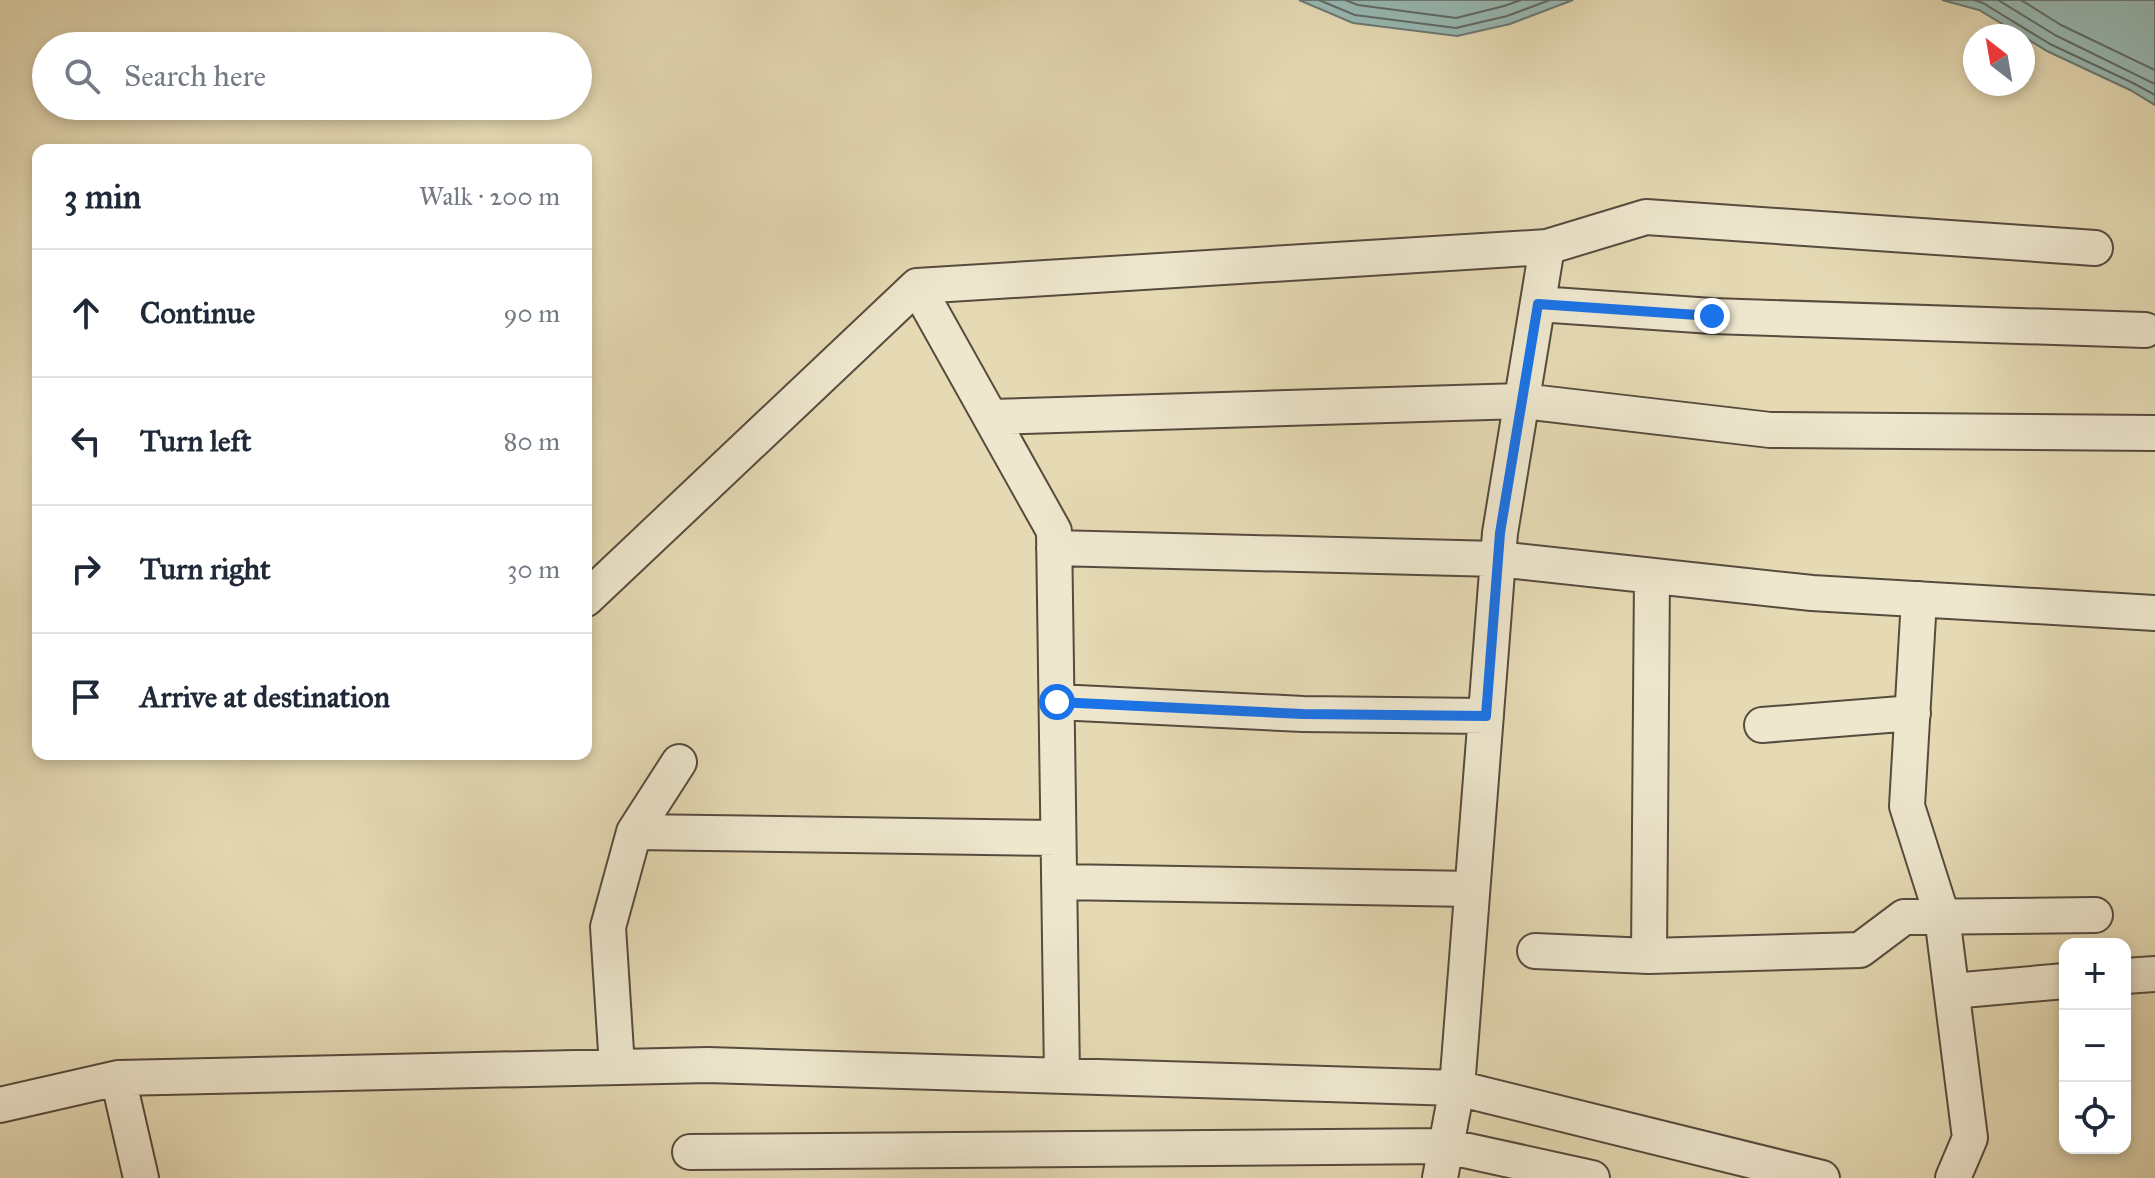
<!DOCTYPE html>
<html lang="en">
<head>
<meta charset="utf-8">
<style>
	:root { --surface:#fff; --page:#f6f6f7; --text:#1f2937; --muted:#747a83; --line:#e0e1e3 }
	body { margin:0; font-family:"IM FELL Great Primer",serif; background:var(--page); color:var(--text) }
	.controls { position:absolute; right:24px; bottom:24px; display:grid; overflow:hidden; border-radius:16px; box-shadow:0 4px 12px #0003 }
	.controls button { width:72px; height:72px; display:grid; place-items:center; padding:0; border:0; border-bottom:2px solid var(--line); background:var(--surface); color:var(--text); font:40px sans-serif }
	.compass { position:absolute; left:1963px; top:24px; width:72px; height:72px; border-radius:50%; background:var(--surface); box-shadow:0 4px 12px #0003; rotate:329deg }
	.stop { position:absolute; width:24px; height:24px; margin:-18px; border:6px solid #1a73e8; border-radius:50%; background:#fff }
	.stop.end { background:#1a73e8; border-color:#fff; box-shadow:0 2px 8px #0008 }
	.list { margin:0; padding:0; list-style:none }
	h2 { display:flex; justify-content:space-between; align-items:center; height:104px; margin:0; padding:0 32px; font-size:34px }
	h2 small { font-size:26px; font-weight:400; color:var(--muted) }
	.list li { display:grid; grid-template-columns:52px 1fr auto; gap:24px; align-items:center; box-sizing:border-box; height:128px; padding:0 32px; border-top:2px solid var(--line) }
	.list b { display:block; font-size:30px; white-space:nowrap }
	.list em { font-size:26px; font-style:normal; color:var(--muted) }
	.icon { flex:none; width:44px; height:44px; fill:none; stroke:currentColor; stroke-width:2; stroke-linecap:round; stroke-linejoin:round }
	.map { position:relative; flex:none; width:2155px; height:1178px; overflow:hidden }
	.search { position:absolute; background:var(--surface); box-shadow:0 4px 12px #0003; left:32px; top:32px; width:560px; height:88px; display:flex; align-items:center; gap:20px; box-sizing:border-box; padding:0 28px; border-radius:44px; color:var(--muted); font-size:30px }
	.panel { position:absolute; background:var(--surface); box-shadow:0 4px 12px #0003; left:32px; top:144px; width:560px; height:616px; border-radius:16px }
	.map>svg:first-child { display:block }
	.water { fill:#97b9b4; stroke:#6b7a75; stroke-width:2 }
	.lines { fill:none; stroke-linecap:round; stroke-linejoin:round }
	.shore { stroke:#606a65; stroke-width:2 }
	.street-casing { stroke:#574b3e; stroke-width:38 }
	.street { stroke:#eee7ce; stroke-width:34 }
	.route { stroke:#1a73e8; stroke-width:10 }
</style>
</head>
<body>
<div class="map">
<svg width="2155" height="1178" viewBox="0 0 2155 1178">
	<rect width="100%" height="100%" fill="#e5dab4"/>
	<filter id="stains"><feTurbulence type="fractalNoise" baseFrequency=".0025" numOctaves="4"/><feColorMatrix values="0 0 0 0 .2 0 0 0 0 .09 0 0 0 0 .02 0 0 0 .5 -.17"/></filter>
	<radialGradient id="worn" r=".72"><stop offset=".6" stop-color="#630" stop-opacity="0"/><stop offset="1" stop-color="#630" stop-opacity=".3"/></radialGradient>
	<path class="water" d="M1299,0h274l-63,24 -53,12 -104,-13z
		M1942,0h213v105l-25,-15 -83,-39 -68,-41z"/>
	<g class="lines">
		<path class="shore" d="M1319,0l36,15 101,13 51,-12 43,-16
			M1345,0l13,5 98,13 48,-12 17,-6
			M1974,0l9,3 67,41 83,39 22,12
			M1998,0l57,35 100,49
			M2021,0l40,25 94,45"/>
		<g class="street-casing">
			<path id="street" d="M917,286l137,245 8,545
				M1538,304l174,12 433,14
				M991,417l531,-16 248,29 385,3
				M1054,548l444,11 314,34 343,20
				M586,599l331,-313 630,-39 99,-30 449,31
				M1919,599l-12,207 35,110 28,222 -17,40
				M1057,702l246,12 183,2
				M1762,725l151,-12
				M634,832l424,6
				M1059,882l413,7
				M1535,951l114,5 211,-6 44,-33 191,-2
				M1649,956l3,-380
				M2125,976l30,-2
				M1952,991l113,-10
				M617,1067l-9,-140 26,-95 45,-70
				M118,1078l23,100
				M0,1105l118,-27 590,-13 749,23 365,90
				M690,1152l756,-6 146,32
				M1440,1178l17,-90 43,-555 47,-286"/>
		</g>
		<use href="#street" class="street"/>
	</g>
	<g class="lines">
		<path class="route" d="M1057,702l246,12 183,2 14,-183 38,-229 174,12"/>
	</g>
	<rect width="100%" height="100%" filter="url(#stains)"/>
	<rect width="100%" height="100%" fill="url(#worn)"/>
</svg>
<div class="controls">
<button>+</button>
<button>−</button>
<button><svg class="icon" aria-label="locate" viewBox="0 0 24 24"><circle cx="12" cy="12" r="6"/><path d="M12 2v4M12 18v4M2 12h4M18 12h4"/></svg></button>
</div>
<svg class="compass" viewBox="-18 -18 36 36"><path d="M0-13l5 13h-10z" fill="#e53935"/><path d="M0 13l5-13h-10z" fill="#747a83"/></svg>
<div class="stop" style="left:1057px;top:702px"></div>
<div class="stop end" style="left:1712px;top:316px"></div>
<div class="search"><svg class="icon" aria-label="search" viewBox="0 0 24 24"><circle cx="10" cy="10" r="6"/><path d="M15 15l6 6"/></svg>Search here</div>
<section class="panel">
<h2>3 min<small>Walk · 200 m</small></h2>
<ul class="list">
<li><svg class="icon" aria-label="ahead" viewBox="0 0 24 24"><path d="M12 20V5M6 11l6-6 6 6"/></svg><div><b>Continue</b></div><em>90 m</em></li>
<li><svg class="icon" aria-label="left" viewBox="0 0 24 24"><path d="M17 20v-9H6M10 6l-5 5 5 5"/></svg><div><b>Turn left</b></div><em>80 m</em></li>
<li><svg class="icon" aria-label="right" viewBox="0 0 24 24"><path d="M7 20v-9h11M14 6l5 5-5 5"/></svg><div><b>Turn right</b></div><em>30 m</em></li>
<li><svg class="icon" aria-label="arrive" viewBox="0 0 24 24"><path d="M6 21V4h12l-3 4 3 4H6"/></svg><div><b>Arrive at destination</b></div></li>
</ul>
</section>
</div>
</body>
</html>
